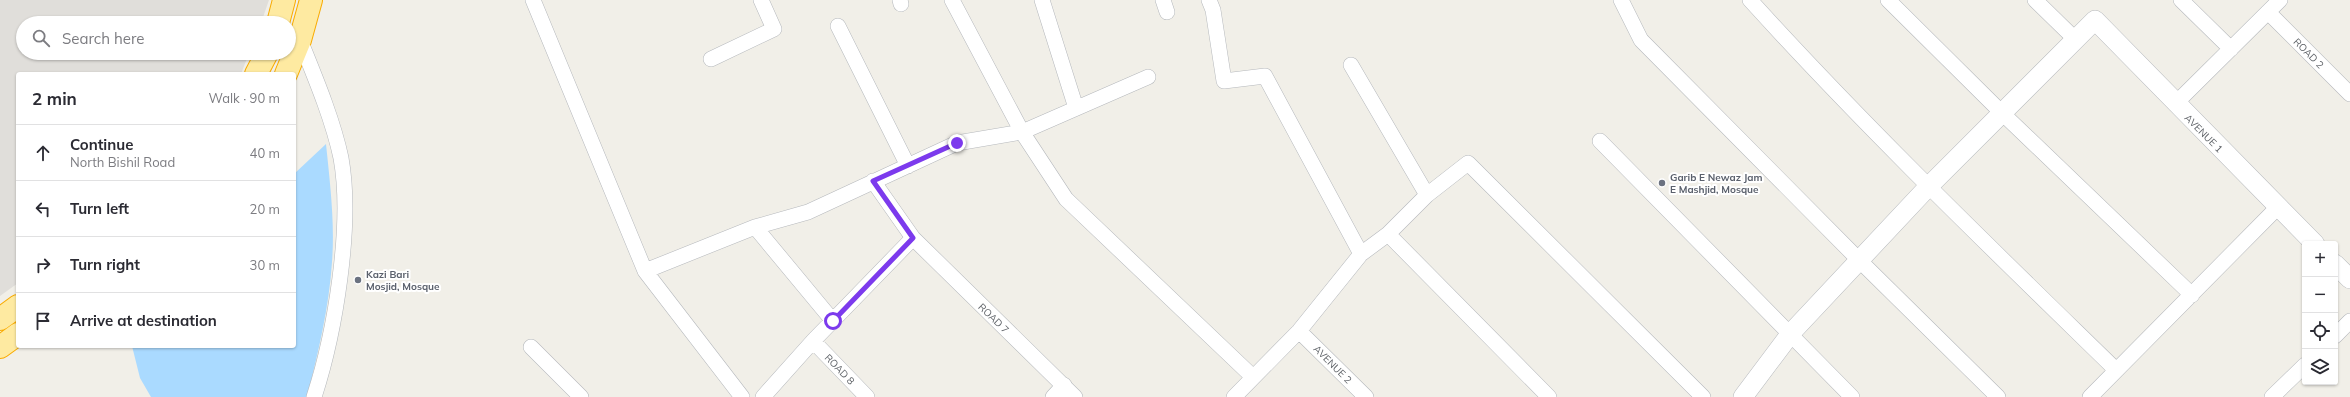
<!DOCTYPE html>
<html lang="en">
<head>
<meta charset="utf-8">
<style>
	:root { --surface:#fff; --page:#f7f7f7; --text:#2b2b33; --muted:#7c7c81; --line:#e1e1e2 }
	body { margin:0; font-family:Mulish,sans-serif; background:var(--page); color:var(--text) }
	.controls { position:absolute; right:12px; bottom:12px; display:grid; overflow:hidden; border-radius:4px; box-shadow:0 1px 3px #0004 }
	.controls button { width:36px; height:36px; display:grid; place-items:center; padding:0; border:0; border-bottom:1px solid var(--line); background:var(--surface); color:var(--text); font:20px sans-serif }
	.stop { position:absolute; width:12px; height:12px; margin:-9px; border:3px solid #7c3aed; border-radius:50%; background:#fff }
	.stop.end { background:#7c3aed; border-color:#fff; box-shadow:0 1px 4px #0008 }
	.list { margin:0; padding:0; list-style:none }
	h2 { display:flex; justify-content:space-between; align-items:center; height:52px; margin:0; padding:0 16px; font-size:17px }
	h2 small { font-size:13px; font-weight:400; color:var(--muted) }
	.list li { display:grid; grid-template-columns:26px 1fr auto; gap:12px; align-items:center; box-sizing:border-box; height:56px; padding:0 16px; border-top:1px solid var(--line) }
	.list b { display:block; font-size:15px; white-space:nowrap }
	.list p { margin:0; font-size:13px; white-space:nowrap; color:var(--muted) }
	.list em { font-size:13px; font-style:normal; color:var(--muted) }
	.icon { flex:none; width:22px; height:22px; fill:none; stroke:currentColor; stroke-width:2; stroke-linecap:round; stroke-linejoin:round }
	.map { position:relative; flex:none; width:2350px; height:397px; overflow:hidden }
	.search { position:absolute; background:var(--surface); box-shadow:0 1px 3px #0004; left:16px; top:16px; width:280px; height:44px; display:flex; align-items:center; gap:10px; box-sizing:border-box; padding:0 14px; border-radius:22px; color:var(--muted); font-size:15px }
	.panel { position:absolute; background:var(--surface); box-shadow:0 1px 3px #0004; left:16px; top:72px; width:280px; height:276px; border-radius:4px }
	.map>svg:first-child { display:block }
	.industrial { fill:#e0deda }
	.water { fill:#aadaff }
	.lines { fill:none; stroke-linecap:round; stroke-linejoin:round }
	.minor-casing { stroke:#b5b8bc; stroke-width:16 }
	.tertiary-casing { stroke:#b5b8bc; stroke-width:20 }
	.trunk-casing { stroke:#f9ab00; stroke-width:24 }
	.minor { stroke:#fff; stroke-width:15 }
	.tertiary { stroke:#fff; stroke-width:19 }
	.trunk { stroke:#feeaa1; stroke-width:22 }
	.route { stroke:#7c3aed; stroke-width:5 }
	.worship-dot { fill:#6b7280; stroke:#fff; stroke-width:1.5 }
	.labels { text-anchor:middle; stroke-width:4; stroke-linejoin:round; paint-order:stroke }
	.street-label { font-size:10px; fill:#5f6368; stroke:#fff }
	.worship-label { font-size:10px; font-weight:bold; fill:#5b616d; stroke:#fff; text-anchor:start }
</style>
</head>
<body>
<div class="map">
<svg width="2350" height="397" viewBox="0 0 2350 397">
	<rect width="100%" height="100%" fill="#f1efe8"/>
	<path class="industrial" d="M0,0h269l-8,23h-238v30h226l-8,21h-223v209l-18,13z"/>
	<path class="water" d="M326,144c4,39 9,79 6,118 -3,46 -14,91 -25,135h-156l-11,-19 -8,-32h162v-172z"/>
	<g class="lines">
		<g class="minor-casing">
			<path id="minor" d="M533,0l112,271 97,126
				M900,0l1,4
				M952,0l70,132 44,67 187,178
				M1042,0l34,108
				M1163,0l4,12
				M1209,0l4,10 11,71 41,-5 96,178
				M1621,0l20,40 218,220 139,137
				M1750,0c117,129 242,249 366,370
				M1888,0l113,112 191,183
				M2035,0l40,39
				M2181,0l50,49
				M2268,12l82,82
				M838,26l70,140
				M300,40c15,37 33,80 41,118 12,67 -6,175 -27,239
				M711,59l63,-30 -13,-29
				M1351,65l76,130
				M2175,104l105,-104
				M1600,141l252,256
				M873,181l40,57 162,159
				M755,227l78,94
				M1388,234l161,163
				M645,271l110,-44 53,-15 149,-69 65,-11 126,-55
				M1299,331l67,66
				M2335,336l15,-15
				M813,341l54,56
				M531,347l50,50
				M763,397l50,-56 100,-103
				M1053,397l11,-12
				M1234,397l65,-66 62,-77 27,-20 39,-39 41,-32 235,234
				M2090,397l188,-190
				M2272,397l33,-32"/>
		</g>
		<g class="tertiary-casing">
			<path id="tertiary" d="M2335,264l15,15
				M1743,397l48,-64 137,-146 167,-167 220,224"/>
		</g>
		<g class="trunk-casing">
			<path id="trunk" d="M278,23l6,-23
				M256,74l11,-21
				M286,74l14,-34 11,-40
				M0,319l18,-13
				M0,347l18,-13"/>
		</g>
		<use href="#minor" class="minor"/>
		<use href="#tertiary" class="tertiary"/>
		<use href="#trunk" class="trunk"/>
	</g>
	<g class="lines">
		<path class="route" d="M833,321l80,-83 -40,-57 84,-38"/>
	</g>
	<g class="worship-dot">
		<circle cx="1662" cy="183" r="4"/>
		<circle cx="358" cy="280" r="4"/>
	</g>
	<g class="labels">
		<g class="street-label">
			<text transform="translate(2309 53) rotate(45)" y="4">ROAD 2</text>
			<text transform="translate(2204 133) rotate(45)" y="4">AVENUE 1</text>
			<text transform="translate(994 318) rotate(44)" y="4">ROAD 7</text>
			<text transform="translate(1333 364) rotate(45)" y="4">AVENUE 2</text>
			<text transform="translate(840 369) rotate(46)" y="4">ROAD 8</text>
		</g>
		<g class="worship-label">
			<text x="1670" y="181">Garib E Newaz Jam<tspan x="1670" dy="12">E Mashjid, Mosque</tspan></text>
			<text x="366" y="278">Kazi Bari<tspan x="366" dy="12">Mosjid, Mosque</tspan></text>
		</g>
	</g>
</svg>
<div class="controls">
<button>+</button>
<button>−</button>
<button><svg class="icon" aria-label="locate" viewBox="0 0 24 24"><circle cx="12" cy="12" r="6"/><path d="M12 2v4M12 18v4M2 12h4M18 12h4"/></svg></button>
<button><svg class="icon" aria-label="layers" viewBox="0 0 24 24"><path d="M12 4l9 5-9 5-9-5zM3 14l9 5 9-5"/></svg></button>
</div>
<div class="stop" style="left:833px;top:321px"></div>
<div class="stop end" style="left:957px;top:143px"></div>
<div class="search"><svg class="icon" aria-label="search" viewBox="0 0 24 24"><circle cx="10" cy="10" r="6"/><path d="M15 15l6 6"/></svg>Search here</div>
<section class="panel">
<h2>2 min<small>Walk · 90 m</small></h2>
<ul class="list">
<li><svg class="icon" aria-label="ahead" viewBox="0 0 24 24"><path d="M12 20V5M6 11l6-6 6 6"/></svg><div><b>Continue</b><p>North Bishil Road</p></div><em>40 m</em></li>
<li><svg class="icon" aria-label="left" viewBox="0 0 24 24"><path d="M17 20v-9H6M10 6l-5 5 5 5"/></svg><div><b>Turn left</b></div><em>20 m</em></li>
<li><svg class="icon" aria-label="right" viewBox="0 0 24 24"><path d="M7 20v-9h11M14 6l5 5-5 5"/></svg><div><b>Turn right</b></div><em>30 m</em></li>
<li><svg class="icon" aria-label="arrive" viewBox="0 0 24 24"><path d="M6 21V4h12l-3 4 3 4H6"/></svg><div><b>Arrive at destination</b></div></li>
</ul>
</section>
</div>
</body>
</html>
